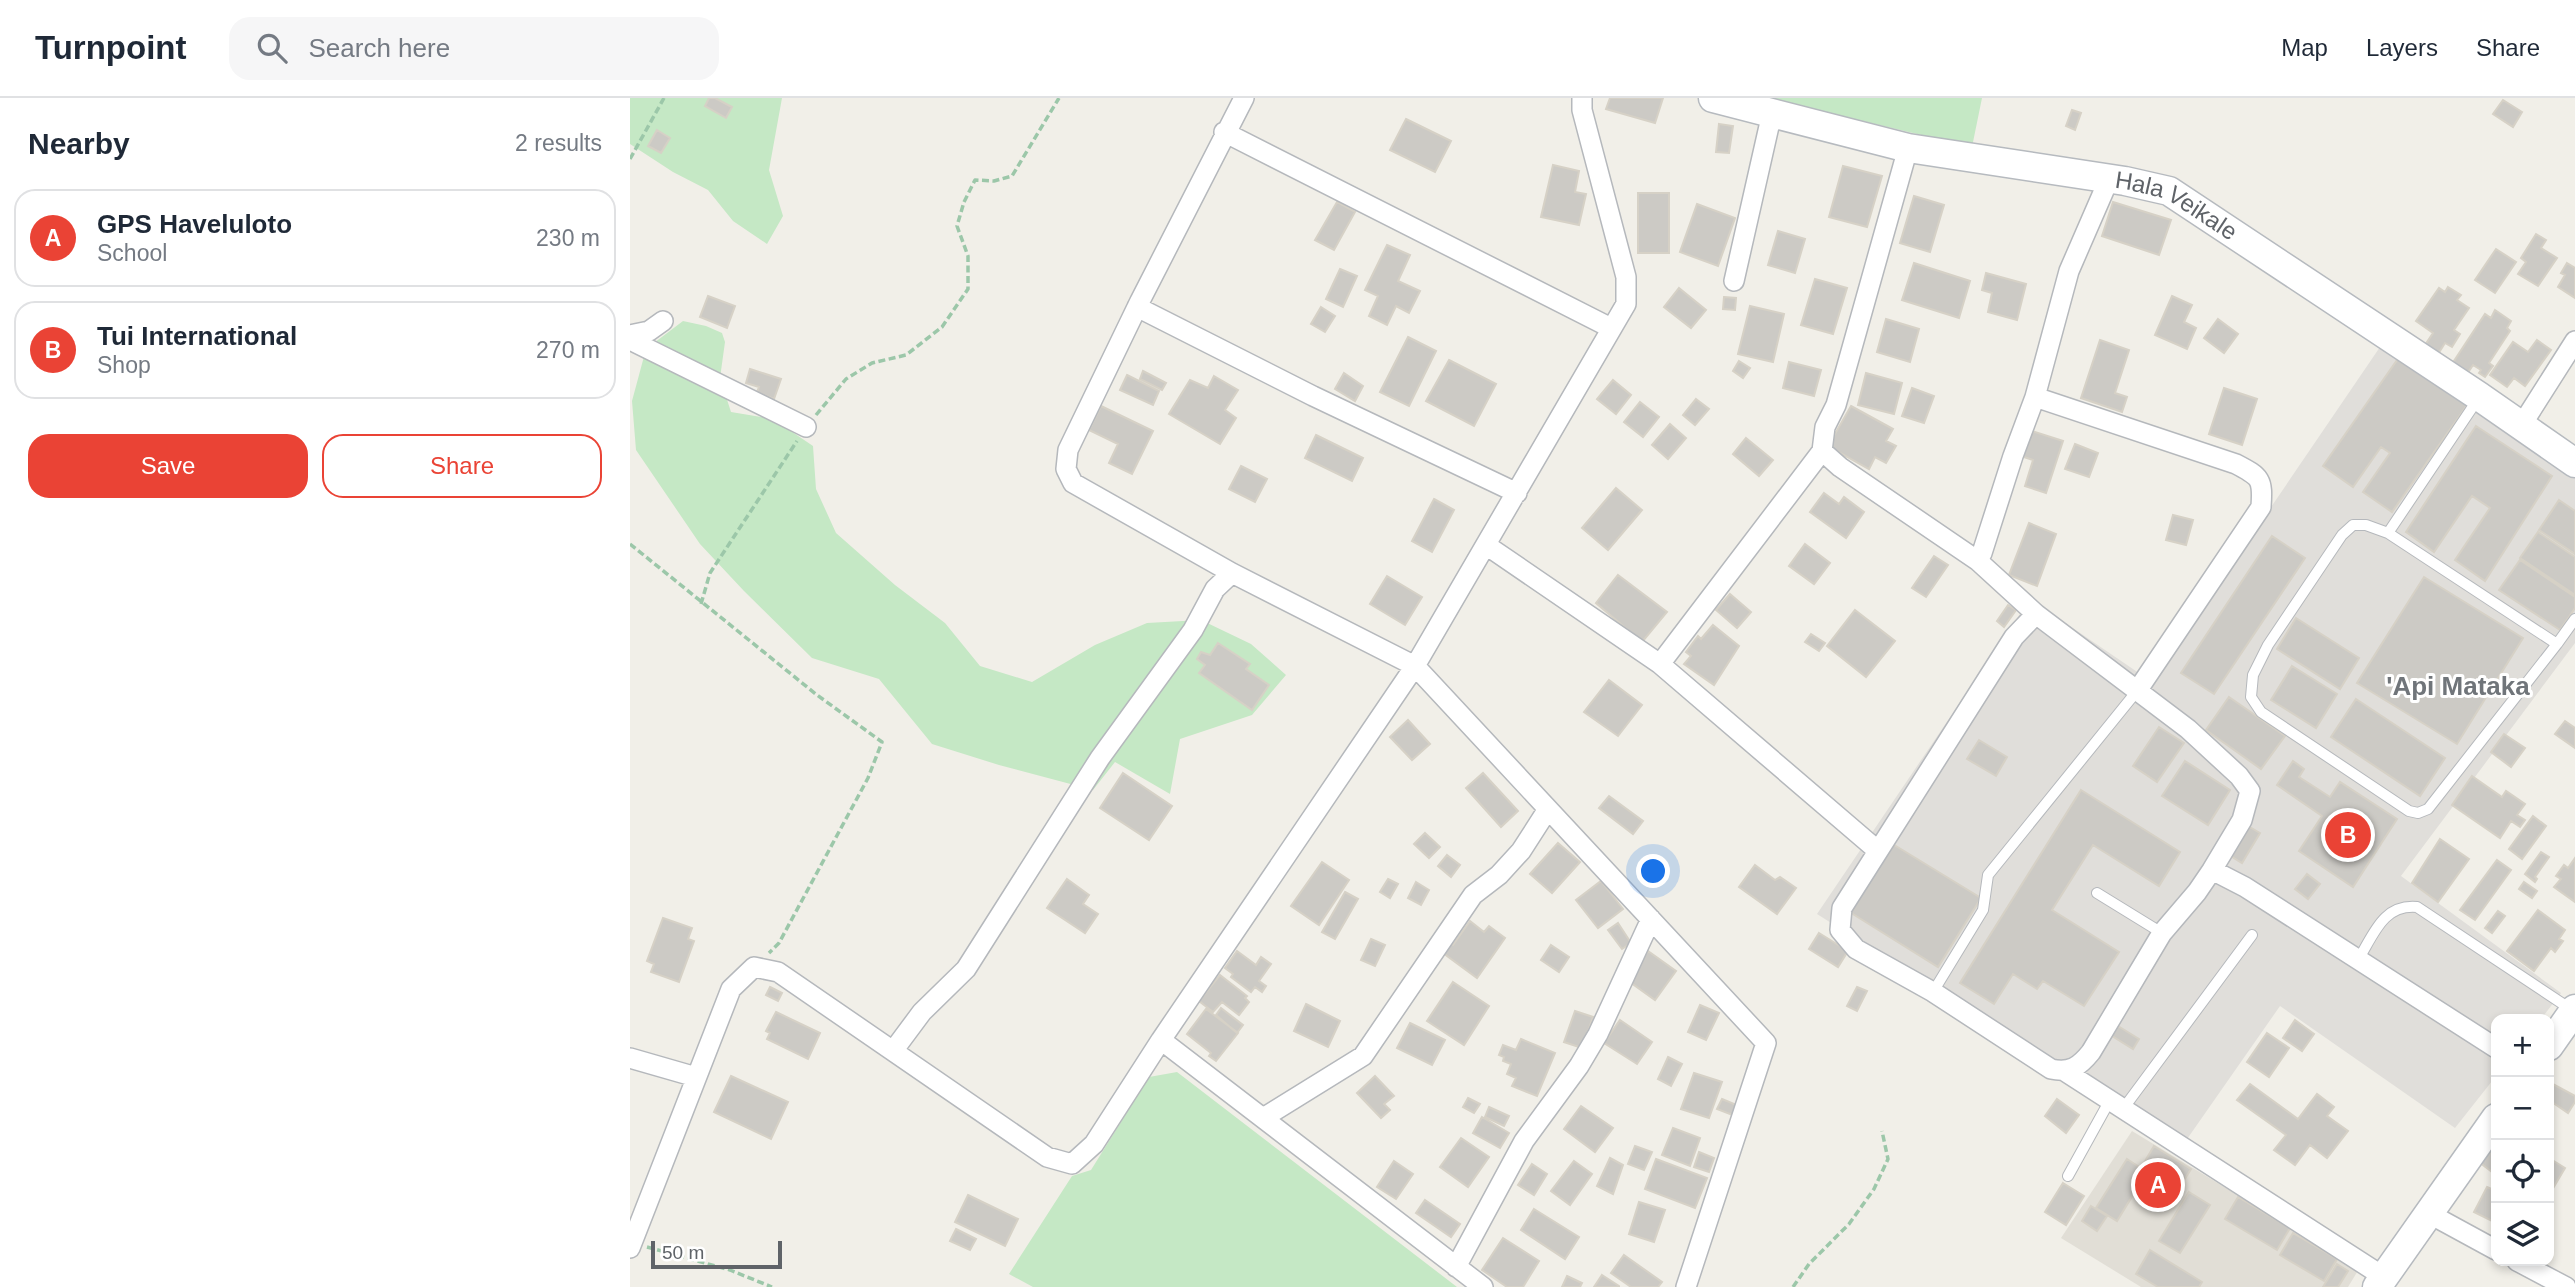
<!DOCTYPE html>
<html lang="en">
<head>
<meta charset="utf-8">
<style>
	:root { --surface:#fff; --page:#f6f6f7; --text:#1f2937; --muted:#747a83; --line:#e0e1e3; --accent:#ea4335 }
	body { margin:0; font-family:Arial,sans-serif; background:var(--page); color:var(--text) }
	.controls { position:absolute; right:21px; bottom:21px; display:grid; overflow:hidden; border-radius:14px; box-shadow:0 4px 10px #0003 }
	.controls button { width:63px; height:63px; display:grid; place-items:center; padding:0; border:0; border-bottom:2px solid var(--line); background:var(--surface); color:var(--text); font:35px sans-serif }
	.scale { position:absolute; left:21px; bottom:18px; width:131px; box-sizing:border-box; padding-left:7px; border:4px solid #5f6368; border-top:0; font-size:19px; line-height:24px; white-space:nowrap; color:#5f6368; -webkit-text-stroke:5px #fff; paint-order:stroke }
	.you { position:absolute; left:1024px; top:774px; width:24px; height:24px; margin:-18px; border:5px solid #fff; border-radius:50%; background:#1a73e8; box-shadow:0 0 0 10px #1a73e833 }
	.badge { display:grid; place-items:center; width:46px; height:46px; border-radius:50%; background:var(--accent); color:#fff; font-size:23px; font-weight:700 }
	.pin { position:absolute; translate:-50% -50%; border:4px solid #fff; box-shadow:0 2px 7px #0006 }
	.list { margin:0; padding:0; list-style:none }
	h2 { display:flex; justify-content:space-between; align-items:center; height:91px; margin:0; padding:0 28px; font-size:30px }
	h2 small { font-size:23px; font-weight:400; color:var(--muted) }
	.list li { display:grid; grid-template-columns:46px 1fr auto; gap:21px; align-items:center; box-sizing:border-box; height:98px; margin:0 14px 14px; padding:0 14px; border:2px solid var(--line); border-radius:21px }
	.list b { display:block; font-size:26px; white-space:nowrap }
	.list p { margin:0; font-size:23px; white-space:nowrap; color:var(--muted) }
	.list em { font-size:23px; font-style:normal; color:var(--muted) }
	.actions { display:flex; gap:14px; padding:21px 28px }
	.actions a { flex:1; padding:16px 0; border:2px solid var(--accent); border-radius:21px; text-align:center; font-size:24px; color:var(--accent) }
	.actions .main { background:var(--accent); color:#fff }
	.icon { flex:none; width:38px; height:38px; fill:none; stroke:currentColor; stroke-width:2; stroke-linecap:round; stroke-linejoin:round }
	.map { position:relative; flex:none; width:1945px; height:1189px; overflow:hidden }
	header { display:flex; align-items:center; gap:42px; box-sizing:border-box; height:98px; padding:0 35px; background:var(--surface); border-bottom:2px solid var(--line) }
	header strong { font-size:33px }
	nav { display:flex; gap:38px; margin-inline-start:auto; font-size:24px }
	.search { width:490px; height:63px; background:var(--page); display:flex; align-items:center; gap:18px; box-sizing:border-box; padding:0 24px; border-radius:21px; color:var(--muted); font-size:26px }
	main { display:flex }
	aside { flex:1; background:var(--surface) }
	.map>svg:first-child { display:block }
	.industrial { fill:#e0deda }
	.education { fill:#e1ded6 }
	.green { fill:#c5e8c5 }
	.building { fill:#cccac5; stroke:#d6d1c6; stroke-width:2 }
	.lines { fill:none; stroke-linecap:round; stroke-linejoin:round }
	.lane-casing { stroke:#b5b8bc; stroke-width:12 }
	.street-casing { stroke:#b5b8bc; stroke-width:22 }
	.secondary-casing { stroke:#b6babf; stroke-width:31 }
	.path { stroke:#9cc7a9; stroke-width:3.5; stroke-dasharray:7 3.5; stroke-linecap:butt }
	.lane { stroke:#fff; stroke-width:10 }
	.street { stroke:#fff; stroke-width:19 }
	.secondary { stroke:#fff; stroke-width:28 }
	.labels { text-anchor:middle; stroke-width:6; stroke-linejoin:round; paint-order:stroke }
	.street-label { font-size:24px; fill:#5f6368; stroke:#fff }
	.neighbourhood-label { font-size:26px; font-weight:bold; fill:#70757a; stroke:#fff }
</style>
</head>
<body>
<header>
<strong>Turnpoint</strong>
<div class="search"><svg class="icon" aria-label="search" viewBox="0 0 24 24"><circle cx="10" cy="10" r="6"/><path d="M15 15l6 6"/></svg>Search here</div>
<nav><a>Map</a><a>Layers</a><a>Share</a></nav>
</header>
<main>
<aside>
<h2>Nearby<small>2 results</small></h2>
<ul class="list">
<li><span class="badge">A</span><div><b>GPS Haveluloto</b><p>School</p></div><em>230 m</em></li>
<li><span class="badge">B</span><div><b>Tui International</b><p>Shop</p></div><em>270 m</em></li>
</ul>
<div class="actions"><a class="main">Save</a><a>Share</a></div>
</aside>
<div class="map">
<svg width="1945" height="1189" viewBox="0 0 1945 1189">
	<rect width="100%" height="100%" fill="#f1efe8"/>
	<path class="industrial" d="M1750,249l195,130v166l-174,233 160,117 -20,26h-45v57l-41,52 -175,-122 -95,136 -90,-52 -278,-176 213,-315 122,83z"/>
	<path class="education" d="M1502,1033l227,138 -11,18h-207l-80,-49z"/>
	<path class="green" d="M0,0h152l-13,72 14,46 -16,28 -34,-23 -25,-31 -35,-18 -43,-28z
		M1135,0h217l-10,49z
		M53,223l23,5 16,7 3,9 -5,36 11,34 42,7 40,27 3,43 20,44 59,52 50,38 35,43 52,16 63,-37 52,-22 54,-3 50,24 35,31 -34,40 -72,24 -10,55 -55,-32 -22,28 -94,-25 -67,-21 -53,-65 -67,-21 -68,-67 -44,-47 -64,-94 -4,-49 14,-52z
		M547,974l280,215h-424l-24,-13 63,-98 19,-6 58,-93z"/>
	<path class="building" d="M79,0h6l17,9 -6,11 -21,-12z
		M980,0h53l-8,25 -49,-14z
		M1873,2l19,12 -9,15 -20,-13z
		M1442,12l9,3 -6,17 -9,-4z
		M776,21l45,22 -16,31 -45,-22z
		M1089,26l14,2 -4,27 -13,-1z
		M27,32l13,8 -9,15 -13,-7z
		M923,67l26,6 -4,21 11,2 -7,31 -38,-8z
		M1213,68l39,10 -15,51 -38,-10z
		M1008,95h31v60h-31z
		M1284,98l30,9 -14,47 -30,-9z
		M707,104l18,10 -21,38 -19,-10z
		M1483,104l58,18 -12,35 -57,-19z
		M1067,106l38,14 -17,48 -38,-14z
		M1148,133l27,8 -10,34 -27,-8z
		M1906,136l10,6 -5,8 16,10 -19,28 -20,-12 8,-12 -5,-4z
		M757,147l23,10 -12,26 22,10 -11,22 -13,-7 -9,19 -18,-9 9,-20 -13,-6z
		M1866,151l20,13 -21,31 -20,-13z
		M1284,165l56,18 -11,37 -57,-18z
		M1937,165l8,5v30l-17,-11 7,-12 -4,-2z
		M710,171l17,7 -14,31 -17,-8z
		M1356,175l40,11 -9,36 -29,-8 4,-19 -10,-3z
		M1185,181l32,9 -14,46 -32,-9z
		M1818,189l13,8 -4,5 12,8 -15,22 6,4 -8,13 -7,-4 -7,11 -13,-9 8,-12 -17,-12 23,-33 6,4z
		M1049,190l27,22 -15,18 -27,-21z
		M78,198l27,10 -8,22 -27,-11z
		M1542,198l20,9 -8,17 12,6 -9,21 -32,-14z
		M1094,199l12,1 -1,12 -12,-1z
		M1120,208l34,8 -11,48 -35,-8z
		M691,209l14,9 -10,16 -14,-8z
		M1865,212l16,11 -4,7 3,3 -21,32 4,3 -8,11 -6,-4 2,-3 -8,-5 -6,9 -15,-10 33,-50 6,4z
		M1256,221l33,10 -9,33 -33,-10z
		M1588,221l20,15 -14,19 -20,-15z
		M778,239l28,14 -27,55 -29,-14z
		M1470,242l29,10 -14,43 12,4 -5,15 -41,-14z
		M1907,242l14,10 -26,36 -11,-8 -7,9 -17,-12 23,-33 15,10z
		M1772,255l68,48 -78,111 -29,-20 27,-39 -9,-6 -28,40 -30,-21z
		M819,262l47,24 -22,42 -48,-25z
		M1109,263l11,7 -7,10 -10,-7z
		M1159,264l32,8 -7,26 -31,-8z
		M120,271l31,10 -7,20 -17,-7 2,-5 -13,-4z
		M513,273l23,12 -4,7 -22,-11z
		M714,275l19,13 -8,15 -20,-12z
		M1236,275l36,10 -8,31 -36,-9z
		M497,277l32,16 -6,14 -33,-15z
		M584,278l24,14 -13,20 11,8 -16,26 -51,-30 21,-34 18,8z
		M983,282l18,15 -15,19 -19,-15z
		M1282,290l22,8 -10,27 -22,-7z
		M1594,290l33,11 -15,46 -33,-11z
		M1066,301l13,10 -14,16 -12,-10z
		M1010,304l19,15 -16,20 -19,-15z
		M471,308l52,25 -21,43 -23,-11 9,-19 -29,-14z
		M1221,308l42,23 -7,12 10,5 -10,17 -11,-6 -6,12 -41,-23z
		M1040,326l16,14 -18,21 -16,-14z
		M1846,328l76,50 -67,105 -30,-21 35,-52 -18,-12 -38,56 -28,-20z
		M1399,332l34,11 -17,52 -21,-7 8,-26 -12,-4z
		M686,337l47,23 -11,23 -47,-23z
		M1116,340l27,22 -14,16 -26,-22z
		M1445,346l23,9 -9,24 -24,-8z
		M611,368l26,13 -12,23 -26,-13z
		M986,390l26,22 -34,40 -26,-22z
		M1194,395l15,11 5,-7 20,15 -18,26 -36,-26z
		M804,401l20,11 -22,42 -20,-11z
		M1929,402l16,11v43l-36,-24z
		M1543,417l20,5 -7,25 -20,-5z
		M1399,425l27,11 -19,52 -28,-11z
		M1908,434l37,25v38l-55,-37z
		M1642,438l33,22 -91,136 -33,-21z
		M1175,446l25,19 -16,21 -25,-18z
		M1304,458l14,9 -22,32 -14,-9z
		M1890,462l55,37v11l-15,22 -61,-40z
		M988,477l49,37 -25,30 -46,-39z
		M757,478l35,21 -17,28 -35,-21z
		M1794,479l99,61 -66,106 -100,-61z
		M1100,496l21,18 -14,16 -21,-18z
		M1378,507l8,5 -12,17 -7,-6z
		M1225,512l40,31 -29,36 -39,-31z
		M1666,520l63,40 -19,31 -63,-40z
		M1083,527l26,21 -25,39 -30,-21 7,-8 -5,-4 12,-16 3,3z
		M1181,536l14,9 -6,8 -14,-9z
		M588,545l32,21 -4,5 23,16 -17,25 -53,-37 6,-8 -8,-6 4,-7 9,3z
		M1662,568l45,28 -21,34 -45,-28z
		M979,582l33,25 -24,31 -34,-24z
		M1599,599l56,39 -24,33 -55,-39z
		M1726,601l89,59 -25,38 -89,-59z
		M778,622l22,24 -18,16 -22,-23z
		M1935,623l10,7v20l-20,-14z
		M1529,629l25,16 -27,39 -24,-16z
		M1874,636l21,14 -14,19 -20,-15z
		M1349,642l28,17 -11,19 -29,-17z
		M1555,663l45,29 -22,35 -46,-29z
		M1663,663l11,8 -5,8 31,20 10,-15 57,37 -44,68 -54,-36 23,-35 -45,-31z
		M493,675l49,33 -23,34 -49,-32z
		M853,675l35,38 -17,16 -35,-39z
		M1842,678l30,21 4,-6 19,13 -8,11 8,5 -5,7 -9,-6 -11,17 -48,-33z
		M1451,692l99,62 -21,34 -66,-41 -41,65 67,42 -35,54 -41,-25 -6,8 -24,-15 -19,30 -34,-21z
		M979,698l34,25 -10,13 -34,-26z
		M1903,718l13,10 -24,33 -13,-10z
		M1618,728l12,7 -18,30 -13,-8z
		M795,735l15,14 -11,11 -15,-14z
		M1810,741l29,20 -31,43 -26,-19z
		M928,745l22,19 -28,31 -22,-19z
		M1261,745l90,55 -43,69 -90,-56z
		M1911,754l8,5 -14,20 2,2 -2,3 -10,-8z
		M817,757l13,10 -9,12 -13,-11z
		M1945,760v44l-21,-15 7,-8 -5,-3 8,-11 4,3z
		M1867,762l14,10 -36,50 -15,-10z
		M692,764l27,18 -30,45 -28,-19z
		M1125,767l20,15 5,-3 16,11 -19,26 -38,-27z
		M1677,776l13,10 -12,15 -13,-10z
		M437,781l22,16 -6,9 15,10 -13,19 -38,-25z
		M758,781l10,5 -8,14 -10,-6z
		M971,783l22,28 -25,19 -22,-28z
		M786,784l13,8 -8,15 -13,-7z
		M1894,784l13,9 -5,7 -13,-9z
		M715,794l13,7 -23,40 -13,-7z
		M1908,812l27,20 -6,9 4,2 -8,11 -4,-4 -17,23 -27,-20z
		M1868,813l7,5 -13,17 -7,-5z
		M33,820l29,10 -4,11 6,2 -15,41 -28,-10 3,-8 -7,-3z
		M840,823l14,11 5,-6 16,12 -28,40 -34,-25 7,-10 3,2z
		M988,825l13,20 -9,6 -14,-19z
		M1189,835l29,18 -10,16 -29,-18z
		M741,841l14,6 -10,21 -14,-6z
		M921,847l18,12 -10,15 -18,-12z
		M607,853l19,14 5,-8 10,7 -12,17 7,5 -4,6 -7,-5 -4,5 -20,-15 2,-3 -8,-6z
		M1018,853l28,20 -21,29 -28,-20z
		M590,877l27,21 -2,2 4,4 -10,13 -17,-13 -9,10 -14,-11z
		M823,884l36,24 -25,39 -37,-24z
		M140,889l12,6 -4,8 -12,-6z
		M1227,889l10,4 -10,20 -10,-5z
		M676,906l34,17 -12,26 -34,-16z
		M1070,907l19,8 -13,27 -18,-8z
		M591,910l22,17 -6,8 -21,-18z
		M576,911l32,24 -22,28 -7,-5 2,-3 -24,-19z
		M945,913l18,6 -11,31 -18,-6z
		M146,914l44,21 -12,26 -41,-20 3,-6 -4,-2z
		M990,922l32,22 -15,22 -33,-21z
		M1665,922l19,14 -12,17 -19,-13z
		M780,925l35,17 -13,25 -35,-17z
		M1488,928l21,13 -6,10 -21,-13z
		M1637,935l22,15 -20,29 -22,-15z
		M891,941l34,14 -18,43 -25,-10 4,-8 -9,-4 4,-10 -8,-3 1,-4 -5,-2 4,-10 13,5z
		M1038,959l14,7 -11,22 -13,-7z
		M1064,975l28,9 -13,36 -28,-9z
		M101,978l57,26 -17,37 -57,-27z
		M745,978l19,20 -10,8 6,6 -9,8 -24,-25z
		M1919,984l26,14v6l-7,11 -19,-13z
		M1620,986l48,35 19,-25 17,13 -7,9 21,15 -21,27 -17,-13 -15,20 -21,-15 12,-15 -49,-35z
		M838,1000l12,6 -6,9 -11,-6z
		M1092,1001l17,7 -4,10 -18,-7z
		M1427,1001l22,16 -13,18 -21,-17z
		M951,1008l32,22 -18,24 -31,-23z
		M859,1009l20,9 -5,10 -19,-9z
		M852,1019l27,16 -9,15 -27,-15z
		M1043,1030l27,10 -10,28 -28,-11z
		M831,1040l28,19 -21,30 -28,-20z
		M1865,1043l1,1v33l-17,-13z
		M1005,1048l17,6 -8,18 -16,-6z
		M1524,1048l37,23 -13,21 -37,-22z
		M1069,1054l15,6 -5,14 -15,-5z
		M980,1060l13,7 -10,29 -16,-8z
		M1919,1060l16,10 -16,27z
		M1026,1061l51,19 -12,30 -50,-19z
		M1497,1061l20,13 -30,49 -21,-13z
		M764,1063l19,13 -17,25 -19,-12z
		M944,1063l18,13 -22,31 -19,-14z
		M902,1066l15,10 -13,21 -16,-10z
		M1433,1085l21,13 -18,29 -21,-13z
		M1857,1089l9,4v32l-22,-11z
		M1559,1094l21,13 -30,48 -21,-12z
		M338,1097l50,24 -13,27 -50,-24z
		M1608,1099l52,31 -13,22 -52,-31z
		M795,1102l35,24 -9,13 -35,-24z
		M1009,1104l26,8 -11,32 -25,-8z
		M1461,1108l16,10 -10,15 -15,-10z
		M904,1111l45,28 -14,22 -44,-29z
		M326,1131l20,10 -6,11 -20,-9z
		M1663,1135l44,26 -13,22 -44,-26z
		M873,1140l36,23 -16,26h-16l-25,-17z
		M1520,1152l52,32 -3,5h-41l-22,-13z
		M994,1157l38,27 -4,5h-27l-20,-14z
		M1707,1166l11,7 -10,16h-15z
		M972,1177l17,11v1h-25z
		M937,1178l15,7 -2,4h-18z"/>
	<g class="lines">
		<g class="lane-casing">
			<path id="lane" d="M1758,435l90,-134
				M1927,546l-169,-111 -22,-8h-13l-11,10 -74,110 -15,30 -2,22 10,15 148,99 9,2 10,-4 129,-165 18,-25
				M1467,795l65,40
				M1728,862c16,-26 25,-56 59,-53l155,103
				M1303,894l50,-82 5,-35 149,-184
				M1493,1011l129,-174
				M1438,1078l42,-76"/>
		</g>
		<g class="street-casing">
			<path id="street" d="M614,0l-104,203 -72,149 -2,19 7,14 159,90 183,93 351,377 -80,244
				M594,34l387,196
				M1278,50l-72,257 -11,22 -3,24 18,16 138,94 4,-8 31,-97 22,-59 34,-126 40,-92
				M1104,183l38,-168
				M507,209l176,89 204,97
				M0,237l19,-4 14,-10
				M0,242l176,87
				M1405,299l201,67c25,13 27,15 25,43l-124,184
				M1891,328l54,-85
				M856,447l174,119 217,186
				M1348,463l58,53
				M1030,566l162,-213
				M1582,772l30,-50 8,-29 -11,-15 -51,-47 -152,-115 -22,23 -172,271 -2,22 16,19 77,43 118,77c19,4 28,-2 40,-17l71,-119 35,-41 15,-22 33,17 251,161
				M531,942l322,247
				M263,953l29,-39 44,-43 134,-211 93,-128 22,-41 17,-16
				M0,960l66,19
				M1436,974l318,205
				M633,1020l100,-62 110,-161 26,-20 22,-24 27,-42
				M1798,1115l68,37
				M0,1150l101,-259 23,-22 24,5 269,185 25,7 22,-20 67,-104 254,-374 211,-362v-27l-44,-167v-12
				M1887,1163l49,26
				M826,1169l68,-126 55,-75 19,-32 53,-115"/>
		</g>
		<g class="secondary-casing">
			<g id="secondary">
				<path id="s1" d="M1083,0l195,50 217,33 44,10 311,206 95,66"/>
				<path d="M1919,948l26,-37"/>
				<path d="M1747,1189l119,-169"/>
			</g>
		</g>
		<path class="path" d="M0,61l34,-61
			M186,317l30,-36 26,-16 34,-8 36,-28 26,-38v-33l-11,-30 7,-24 11,-22 19,1 18,-5 47,-78
			M0,446l187,151 65,47 -14,36 -89,165 -10,10
			M71,506l9,-31 87,-132
			M17,1149l83,23 42,17
			M1163,1189l16,-23 40,-40 25,-35 14,-30 -6,-28"/>
		<use href="#lane" class="lane"/>
		<use href="#street" class="street"/>
		<use href="#secondary" class="secondary"/>
	</g>
	<g class="labels">
		<g class="street-label">
			<text dy="8" stroke="none"><textPath href="#s1" startOffset="478">Hala Veikale</textPath></text>
		</g>
		<g class="neighbourhood-label">
			<text x="1828" y="597">'Api Mataka</text>
		</g>
	</g>
</svg>
<div class="controls">
<button>+</button>
<button>−</button>
<button><svg class="icon" aria-label="locate" viewBox="0 0 24 24"><circle cx="12" cy="12" r="6"/><path d="M12 2v4M12 18v4M2 12h4M18 12h4"/></svg></button>
<button><svg class="icon" aria-label="layers" viewBox="0 0 24 24"><path d="M12 4l9 5-9 5-9-5zM3 14l9 5 9-5"/></svg></button>
</div>
<div class="scale">50 m</div>
<div class="you"></div>
<div class="pin badge" style="left:1528px;top:1087px">A</div>
<div class="pin badge" style="left:1718px;top:737px">B</div>
</div>
</main>
</body>
</html>
